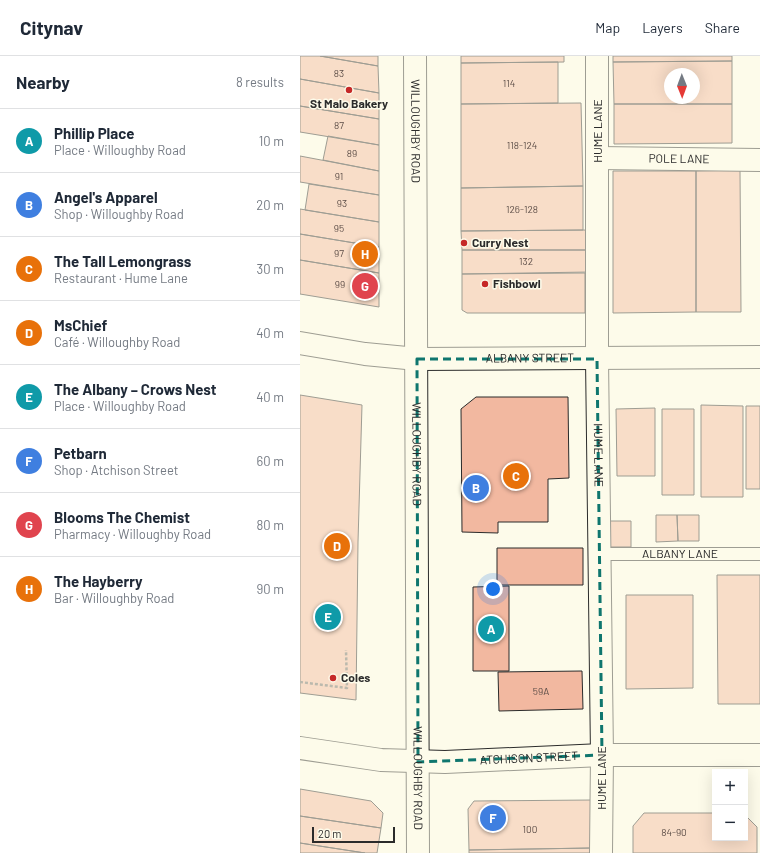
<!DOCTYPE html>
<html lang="en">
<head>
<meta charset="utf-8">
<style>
	:root { --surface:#fff; --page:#f6f6f7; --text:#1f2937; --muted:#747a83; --line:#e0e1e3; --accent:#c62828 }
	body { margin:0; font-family:Barlow,sans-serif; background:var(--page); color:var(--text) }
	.controls { position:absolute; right:12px; bottom:12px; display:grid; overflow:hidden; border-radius:0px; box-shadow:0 4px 16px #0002 }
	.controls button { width:36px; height:36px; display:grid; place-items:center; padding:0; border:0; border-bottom:1px solid var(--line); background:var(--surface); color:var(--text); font:20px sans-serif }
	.compass { position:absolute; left:364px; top:12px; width:36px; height:36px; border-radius:50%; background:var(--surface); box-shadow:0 4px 16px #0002; rotate:179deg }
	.scale { position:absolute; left:12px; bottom:10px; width:83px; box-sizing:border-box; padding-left:4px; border:2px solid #2b2b2b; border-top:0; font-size:11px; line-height:14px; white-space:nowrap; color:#2b2b2b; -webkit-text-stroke:3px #fdfbea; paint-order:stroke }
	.you { position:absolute; left:193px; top:533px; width:14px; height:14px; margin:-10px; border:3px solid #fff; border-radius:50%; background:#1a73e8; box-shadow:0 0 0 6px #1a73e833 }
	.badge { display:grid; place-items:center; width:26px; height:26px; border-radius:50%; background:var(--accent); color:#fff; font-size:13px; font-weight:700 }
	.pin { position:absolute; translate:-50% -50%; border:2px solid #fff; box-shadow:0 1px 4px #0006 }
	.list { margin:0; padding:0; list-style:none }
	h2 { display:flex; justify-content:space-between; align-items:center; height:52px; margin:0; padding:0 16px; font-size:17px }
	h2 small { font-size:13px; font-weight:400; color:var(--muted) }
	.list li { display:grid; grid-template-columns:26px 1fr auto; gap:12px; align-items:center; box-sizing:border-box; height:64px; padding:0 16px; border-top:1px solid var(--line) }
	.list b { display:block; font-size:15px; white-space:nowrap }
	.list p { margin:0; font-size:13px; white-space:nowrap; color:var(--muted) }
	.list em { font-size:13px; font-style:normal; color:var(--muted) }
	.map { position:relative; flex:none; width:460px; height:797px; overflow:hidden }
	header { display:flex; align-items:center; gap:24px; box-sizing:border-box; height:56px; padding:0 20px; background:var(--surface); border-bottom:1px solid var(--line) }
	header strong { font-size:19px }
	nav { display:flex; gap:22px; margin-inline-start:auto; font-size:14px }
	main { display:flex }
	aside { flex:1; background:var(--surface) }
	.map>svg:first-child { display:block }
	.building { fill:#f2b8a0; stroke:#2b2b2b; fill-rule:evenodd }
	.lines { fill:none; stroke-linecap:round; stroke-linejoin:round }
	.service-casing { stroke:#2b2b2b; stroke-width:14 }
	.minor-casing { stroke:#2b2b2b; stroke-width:24 }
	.tertiary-casing { stroke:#2b2b2b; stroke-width:24 }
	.path { stroke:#6a6964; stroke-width:2.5; stroke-dasharray:3 2; stroke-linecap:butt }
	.service { stroke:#fdfbea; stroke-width:12 }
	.minor { stroke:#fdfbea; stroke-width:22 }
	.tertiary { stroke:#fdfbea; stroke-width:22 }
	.marked { fill:none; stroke:#0f766e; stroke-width:3; stroke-dasharray:8 5; stroke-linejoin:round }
	.poi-dot { fill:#c62828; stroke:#fdfbea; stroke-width:1.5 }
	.labels { text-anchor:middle; stroke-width:3; stroke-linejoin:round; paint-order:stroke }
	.number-label { font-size:10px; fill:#5d4e48 }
	.poi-label { font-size:12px; font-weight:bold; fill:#2b2b2b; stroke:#fdfbea; text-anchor:start }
	.street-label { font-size:12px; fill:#2b2b2b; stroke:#fdfbea }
</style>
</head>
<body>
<header>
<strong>Citynav</strong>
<nav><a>Map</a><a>Layers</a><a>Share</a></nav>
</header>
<main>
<aside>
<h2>Nearby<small>8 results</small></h2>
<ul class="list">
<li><span class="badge" style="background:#0f9aa8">A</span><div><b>Phillip Place</b><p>Place · Willoughby Road</p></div><em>10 m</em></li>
<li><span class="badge" style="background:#3f7fe0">B</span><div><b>Angel's Apparel</b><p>Shop · Willoughby Road</p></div><em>20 m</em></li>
<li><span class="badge" style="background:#e8710a">C</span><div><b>The Tall Lemongrass</b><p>Restaurant · Hume Lane</p></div><em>30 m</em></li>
<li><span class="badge" style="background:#e8710a">D</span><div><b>MsChief</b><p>Café · Willoughby Road</p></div><em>40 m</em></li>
<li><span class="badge" style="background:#0f9aa8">E</span><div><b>The Albany – Crows Nest</b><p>Place · Willoughby Road</p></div><em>40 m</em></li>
<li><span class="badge" style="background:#3f7fe0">F</span><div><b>Petbarn</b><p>Shop · Atchison Street</p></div><em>60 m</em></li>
<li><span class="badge" style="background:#e0444e">G</span><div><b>Blooms The Chemist</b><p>Pharmacy · Willoughby Road</p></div><em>80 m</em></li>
<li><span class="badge" style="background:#e8710a">H</span><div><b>The Hayberry</b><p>Bar · Willoughby Road</p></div><em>90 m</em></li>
</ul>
</aside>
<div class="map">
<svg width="460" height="797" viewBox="0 0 460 797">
	<rect width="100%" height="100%" fill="#fdfbea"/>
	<path class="building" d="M0,0h20l58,10 1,27 -79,-14z
		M20,0h58v10z
		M161,0h103v6l-103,1z
		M313,0h119v5l-119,1z
		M432,5v43h-118l-1,-42zM370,18h24v24h-24z
		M258,6v41l-97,1v-41z
		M0,23l79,14v26l-79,-13z
		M281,47l2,83 -122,2v-84z
		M314,48h118v39l-118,1z
		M0,50l79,13v26l-79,-13z
		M28,80l51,9v26l-56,-11z
		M0,100l79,15v24l-79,-13z
		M440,114l1,142h-45v-141z
		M313,115h83v141l-83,1z
		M9,128l70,11v27l-74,-12z
		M283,130v44l-122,1v-43z
		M0,153l79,13v25l-79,-13z
		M290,174v20h-128l-1,-19z
		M0,178l79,13v26l-79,-13z
		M162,194h128v22l-128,2z
		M0,204l79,13v34l-79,-13z
		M285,217v40h-118l-5,-3v-36z
		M0,339l62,10 -4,137 -2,158 -56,-7z
		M176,341h92l1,81 -21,1v43h-50v11l-36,-1 -1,-123z
		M401,349l42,1v91h-42z
		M446,350h14v83h-14z
		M355,352v68h-38l-1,-67z
		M362,353h32v86h-32z
		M356,459h21l1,26 -22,1z
		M377,459h22v26h-21z
		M309,465h22v26h-22z
		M197,492h86v37h-86z
		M417,519h43v129h-42z
		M209,530v85h-36v-84z
		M326,539h67v93l-67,1z
		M282,615l1,38 -84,2 -1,-39z
		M0,733l71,12 12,12 -2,15 -81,-12z
		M292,744v48l-123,2 -1,-41 6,-8z
		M344,757h71v25h30v-23l12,12v26h-124v-27z
		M0,760l81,12 -4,25h-12l-65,-10z
		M0,787l65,10h-65z
		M292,792v5h-123v-3z"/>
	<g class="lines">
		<g class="service-casing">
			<g id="service">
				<path id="s1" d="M300,498h160"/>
			</g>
		</g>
		<g class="minor-casing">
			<g id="minor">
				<path id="s2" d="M297,0v303l5,396 -1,98"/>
				<path id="s3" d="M298,102l162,2"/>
				<path id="s4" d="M0,692l81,12 64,2 157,-7h158"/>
			</g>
		</g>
		<g class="tertiary-casing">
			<g id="tertiary">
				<path id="s5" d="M115,0l3,797"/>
				<path id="s6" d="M0,287l65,11 52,5 343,-2"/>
			</g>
		</g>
		<path class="path" d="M0,626l47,6 -1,-38"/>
		<use href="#service" class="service"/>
		<use href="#minor" class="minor"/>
		<use href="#tertiary" class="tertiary"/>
	</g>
	<path d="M0 0H460V797H0ZM117,303h180l5,396 -184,7z" fill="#fdfbea" fill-opacity=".55" fill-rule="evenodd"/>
	<path class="marked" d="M117,303h180l5,396 -184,7z"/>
	<g class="poi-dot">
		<circle cx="49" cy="34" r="4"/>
		<circle cx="164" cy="187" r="4"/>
		<circle cx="185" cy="228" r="4"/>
		<circle cx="33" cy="622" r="4"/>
	</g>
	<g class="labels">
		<g class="number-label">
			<text x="39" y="21">83</text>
			<text x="209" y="31">114</text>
			<text x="39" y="73">87</text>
			<text x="222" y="93">118-124</text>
			<text x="52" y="101">89</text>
			<text x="39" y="124">91</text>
			<text x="42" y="151">93</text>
			<text x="222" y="157">126-128</text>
			<text x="39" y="176">95</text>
			<text x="39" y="201">97</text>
			<text x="226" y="209">132</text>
			<text x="40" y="232">99</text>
			<text x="241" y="639">59A</text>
			<text x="230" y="777">100</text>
			<text x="374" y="780">84-90</text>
		</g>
		<g class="poi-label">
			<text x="49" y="52" text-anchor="middle">St Malo Bakery</text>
			<text x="172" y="191">Curry Nest</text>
			<text x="193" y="232">Fishbowl</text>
			<text x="41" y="626">Coles</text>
		</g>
		<g class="street-label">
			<text dy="4" stroke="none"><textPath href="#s5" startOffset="75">WILLOUGHBY ROAD</textPath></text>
			<text transform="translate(298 75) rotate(-90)" y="4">HUME LANE</text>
			<text dy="4" stroke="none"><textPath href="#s3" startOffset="81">POLE LANE</textPath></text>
			<text dy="4" stroke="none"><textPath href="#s6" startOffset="231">ALBANY STREET</textPath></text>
			<text dy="4" stroke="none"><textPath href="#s5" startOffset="398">WILLOUGHBY ROAD</textPath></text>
			<text dy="4" stroke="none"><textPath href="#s2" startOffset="399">HUME LANE</textPath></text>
			<text dy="4" stroke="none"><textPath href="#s1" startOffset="80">ALBANY LANE</textPath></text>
			<text dy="4" stroke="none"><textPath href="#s4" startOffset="230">ATCHISON STREET</textPath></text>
			<text dy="4" stroke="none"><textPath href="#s5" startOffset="722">WILLOUGHBY ROAD</textPath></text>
			<text transform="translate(302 722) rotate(-90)" y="4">HUME LANE</text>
		</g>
	</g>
</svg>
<div class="controls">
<button>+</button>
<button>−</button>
</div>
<svg class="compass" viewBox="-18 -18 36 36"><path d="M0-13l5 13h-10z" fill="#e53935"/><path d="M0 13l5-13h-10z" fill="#747a83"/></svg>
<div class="scale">20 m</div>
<div class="you"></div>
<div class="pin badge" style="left:191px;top:573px;background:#0f9aa8">A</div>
<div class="pin badge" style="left:176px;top:432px;background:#3f7fe0">B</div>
<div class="pin badge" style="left:216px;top:420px;background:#e8710a">C</div>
<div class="pin badge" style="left:37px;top:490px;background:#e8710a">D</div>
<div class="pin badge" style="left:28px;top:561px;background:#0f9aa8">E</div>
<div class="pin badge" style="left:193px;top:762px;background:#3f7fe0">F</div>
<div class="pin badge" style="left:65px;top:230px;background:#e0444e">G</div>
<div class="pin badge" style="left:65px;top:198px;background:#e8710a">H</div>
</div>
</main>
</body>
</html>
